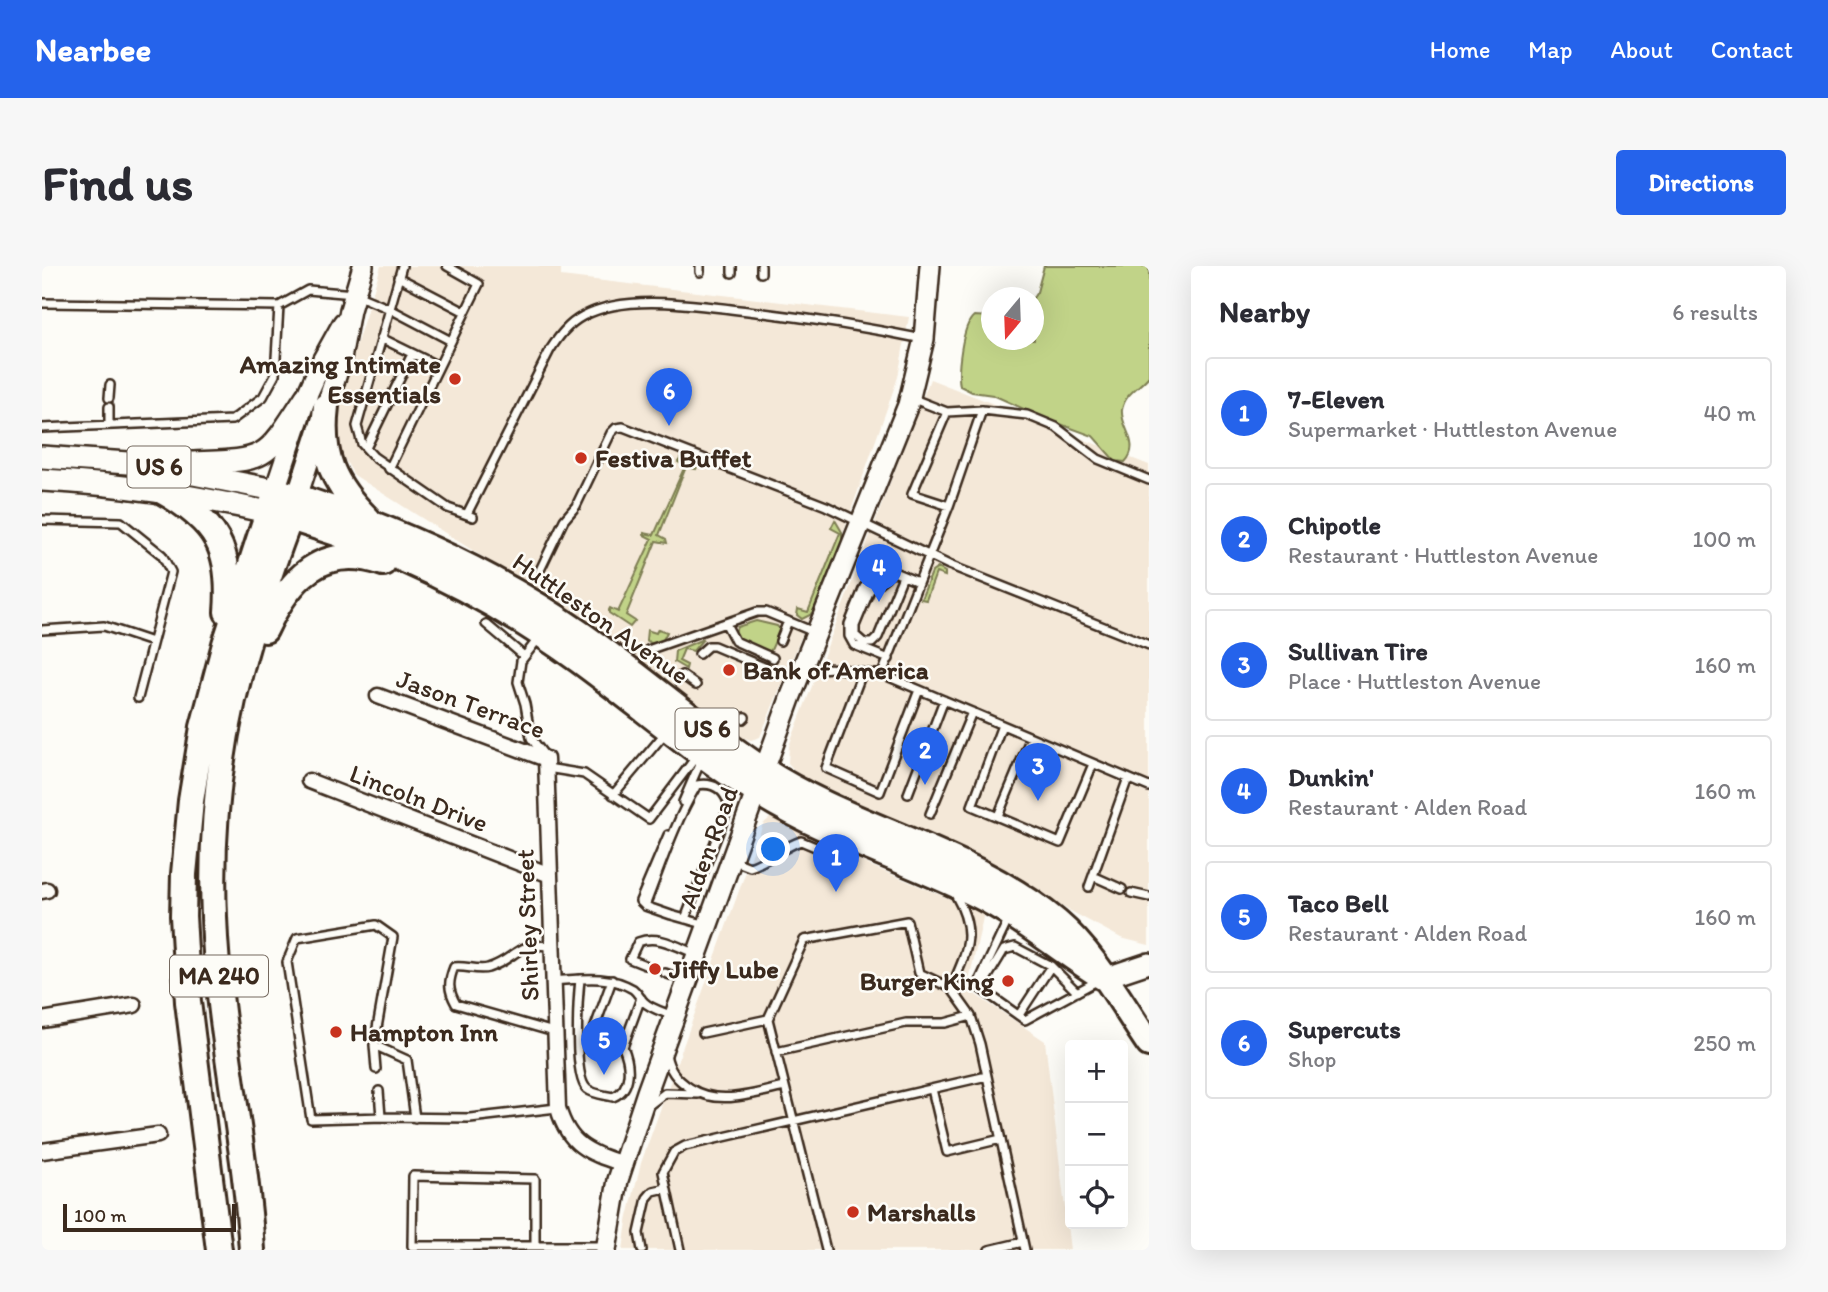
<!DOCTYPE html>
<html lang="en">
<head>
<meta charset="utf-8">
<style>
	:root { --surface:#fff; --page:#f7f7f7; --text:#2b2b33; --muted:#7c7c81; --line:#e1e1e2; --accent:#2563eb }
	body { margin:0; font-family:Itim,sans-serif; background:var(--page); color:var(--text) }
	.controls { position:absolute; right:21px; bottom:21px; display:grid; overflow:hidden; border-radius:7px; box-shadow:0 7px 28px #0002 }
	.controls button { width:63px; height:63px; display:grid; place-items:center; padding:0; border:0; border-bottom:2px solid var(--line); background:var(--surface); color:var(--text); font:35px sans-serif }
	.compass { position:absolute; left:939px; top:21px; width:63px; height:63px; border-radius:50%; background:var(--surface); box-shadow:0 7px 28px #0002; rotate:199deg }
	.scale { position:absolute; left:21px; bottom:18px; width:173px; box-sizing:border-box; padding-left:7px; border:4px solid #3b2a1e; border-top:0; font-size:19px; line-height:24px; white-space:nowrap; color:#3b2a1e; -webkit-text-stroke:5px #fdfcf7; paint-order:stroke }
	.you { position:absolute; left:732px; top:584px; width:24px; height:24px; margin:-18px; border:5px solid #fff; border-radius:50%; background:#1a73e8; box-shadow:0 0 0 10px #1a73e833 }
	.badge { display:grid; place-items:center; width:46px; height:46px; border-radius:50%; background:var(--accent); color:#fff; font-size:23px; font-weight:700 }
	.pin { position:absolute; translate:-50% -58px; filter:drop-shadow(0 2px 4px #0008) }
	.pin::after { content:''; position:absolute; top:37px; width:24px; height:21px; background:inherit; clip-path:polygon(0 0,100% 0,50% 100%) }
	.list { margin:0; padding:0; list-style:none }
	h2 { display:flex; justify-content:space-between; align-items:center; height:91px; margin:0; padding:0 28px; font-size:30px }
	h2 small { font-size:23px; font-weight:400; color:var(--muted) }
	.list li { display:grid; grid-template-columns:46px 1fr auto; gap:21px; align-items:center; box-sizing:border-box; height:112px; margin:0 14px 14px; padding:0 14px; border:2px solid var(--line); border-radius:7px }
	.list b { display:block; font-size:26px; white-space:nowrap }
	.list p { margin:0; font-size:23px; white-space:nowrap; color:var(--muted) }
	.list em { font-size:23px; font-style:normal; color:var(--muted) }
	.icon { flex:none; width:38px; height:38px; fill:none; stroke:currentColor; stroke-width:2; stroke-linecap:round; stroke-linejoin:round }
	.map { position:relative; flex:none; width:1107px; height:984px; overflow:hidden; border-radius:7px }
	header { display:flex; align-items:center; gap:42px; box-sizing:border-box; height:98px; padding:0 35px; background:var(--accent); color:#fff }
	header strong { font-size:33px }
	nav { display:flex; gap:38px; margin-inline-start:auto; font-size:24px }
	.intro { display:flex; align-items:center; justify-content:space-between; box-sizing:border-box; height:168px; padding:0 42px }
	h1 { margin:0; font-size:49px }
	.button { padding:18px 32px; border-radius:7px; background:var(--accent); color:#fff; font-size:24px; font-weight:700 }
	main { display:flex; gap:42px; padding:0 42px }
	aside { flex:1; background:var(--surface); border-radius:7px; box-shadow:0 7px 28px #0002 }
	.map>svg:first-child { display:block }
	.built { fill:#f4e8d8 }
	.green { fill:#c1d388; stroke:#7e7e53; stroke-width:2 }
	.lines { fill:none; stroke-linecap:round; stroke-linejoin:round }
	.lane-casing { stroke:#3b2a1e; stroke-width:12 }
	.street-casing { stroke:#3b2a1e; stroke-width:19 }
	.secondary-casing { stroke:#3b2a1e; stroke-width:24 }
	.primary-casing { stroke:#3b2a1e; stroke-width:26 }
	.highway-casing { stroke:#3b2a1e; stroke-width:30 }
	.lane { stroke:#fdfcf7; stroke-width:7 }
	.street { stroke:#fdfcf7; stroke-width:14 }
	.secondary { stroke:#fdfcf7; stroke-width:19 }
	.primary { stroke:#fdfcf7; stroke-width:21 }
	.highway { stroke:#fdfcf7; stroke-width:24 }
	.poi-dot { fill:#c8321e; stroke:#fdfcf7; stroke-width:2.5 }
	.labels { text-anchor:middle; stroke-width:5; stroke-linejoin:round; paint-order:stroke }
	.shield { fill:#fdfcf7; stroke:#75695f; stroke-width:2 }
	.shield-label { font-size:24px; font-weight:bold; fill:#3b2a1e }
	.poi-label { font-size:26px; font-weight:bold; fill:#3b2a1e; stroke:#fdfcf7; text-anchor:start }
	.street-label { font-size:26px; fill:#3b2a1e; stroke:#fdfcf7 }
</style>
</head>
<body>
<header>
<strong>Nearbee</strong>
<nav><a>Home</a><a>Map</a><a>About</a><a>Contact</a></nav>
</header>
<div class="intro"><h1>Find us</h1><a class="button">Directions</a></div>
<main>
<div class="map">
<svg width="1107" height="984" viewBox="0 0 1107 984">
	<rect width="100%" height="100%" fill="#fdfcf7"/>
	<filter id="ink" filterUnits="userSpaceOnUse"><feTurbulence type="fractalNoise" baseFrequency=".0143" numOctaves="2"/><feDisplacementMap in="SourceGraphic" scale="14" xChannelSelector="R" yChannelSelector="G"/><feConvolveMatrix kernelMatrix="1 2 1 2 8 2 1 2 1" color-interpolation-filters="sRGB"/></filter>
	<g filter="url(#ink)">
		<path class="built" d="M339,0h180v10l348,41 -11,60 -58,165 -80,195 -9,3 -17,-5 -163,-122 -217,-138 -16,-27 -4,-32z
			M888,113l219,86v480l-28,-7 -172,-92 -84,-35 -67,-36 -10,-12 1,-17z
			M728,552h5l96,48 113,47 -17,76 78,52 25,209h-447l4,-29 14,-58 122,-339z"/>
		<path class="green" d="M1002,0h105v110c-10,12 -24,17 -27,34 -2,17 20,34 3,52l-10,-1 -22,-25 -49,-18 -51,-23 -21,-3 -12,-6c-3,-14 2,-61 14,-70l17,1 1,23h42l-1,-42 4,-6z
			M639,192l16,4 1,3 -2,4 -10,-2 -27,68 7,4 1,4 -11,-2 -30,74 9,6 -5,6 -21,-14v-3l1,-2 8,4 34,-73 -8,-4v-2l10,2 31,-69 -7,-4z
			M793,254l7,12v10l-26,65 -6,8 -8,4 -5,-4 1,-6 10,3 32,-79 -9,-5z
			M896,302l7,4v4l-9,-3 -10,27 -5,-1 11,-27z
			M714,355l21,5 3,4 -9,20 -3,2 -29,-12 -5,-5 3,-8z
			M616,363l9,3 -5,10 -11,1 -5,-3 1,-10 9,3z
			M661,373l-10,12 -9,-2 -5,12 8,4 -1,4 -12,-7 1,-11z"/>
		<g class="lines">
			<g class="lane-casing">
				<path id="lane" d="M360,0l-45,160 5,18 12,13 74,51 25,9
					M658,6v-6
					M690,7v-7
					M719,7v-7
					M356,11l67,35
					M0,37l237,3 29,-16 46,4 36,15 61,32
					M339,72l57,28
					M67,132l1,-13
					M869,132l36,14 35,-2 45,5 29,12 42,32 51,21
					M905,146l-35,82 37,12
					M67,159v-18
					M0,162l190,-8 31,-23 12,-22 4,-69
					M324,182l46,-94
					M347,203l90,-185 -32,-18
					M425,248l83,-164c9,-14 18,-26 33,-34 45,-24 117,-10 165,-5 59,7 117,16 175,28
					M0,254l79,2 41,33 9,17 -33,126
					M498,304l24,-50 12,-14 35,-73 5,-5 7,-1 203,79 123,59 200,80
					M844,311l-16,13 -15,36v9l9,8h8l6,-6 25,-61
					M444,358l38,32
					M684,358l9,17 38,17
					M0,364l62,-4 48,16
					M496,373l-17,22 -3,21 7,22 6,34 13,17
					M738,375l8,-20
					M606,384l109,-38h9l48,20
					M657,388l9,-8h6l52,22
					M847,393l-35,-14 -5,-9v-12l15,-37 9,-8 21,-7 24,10
					M820,407l-36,95 54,24 39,-102
					M840,408l67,-168 33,-96
					M640,409l14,10
					M763,409c26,-15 49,0 77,-1l267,113
					M695,450l6,3 2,-2
					M960,459l-30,81 88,37 33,-79
					M505,502l37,6 65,45 47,-62
					M866,528l36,-94
					M571,529l53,-63
					M641,536l19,-44
					M888,548l42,-102
					M956,550l33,-79
					M690,594l18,7c18,-6 33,-20 51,-26l38,16 8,-15
					M1051,610l29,13
					M1047,621l39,-109
					M1089,627l18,4
					M913,628c22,39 13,55 -4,94l20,28 9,28 45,206
					M603,640l-5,-5 28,-66
					M967,652l-32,68 48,34 72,-39
					M643,653l44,-113c-4,-16 -15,-24 -32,-21 -22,37 -36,80 -52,121l26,9 36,10
					M510,680c-38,-4 -34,12 -64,22 -11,3 -23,-3 -34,-1 -6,15 -6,23 2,37l98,28
					M603,699l-15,-6 8,-17c20,-8 40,5 58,12
					M623,707l22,8
					M538,713c-2,19 -7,98 7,110 6,5 18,6 26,8 20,-8 17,-34 10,-50
					M570,714l-20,55 31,12 18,-49
					M511,715c29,-2 55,-7 80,8 5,4 6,8 11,13 7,7 20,10 29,14
					M939,722l23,-38 11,-3 36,19 26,26
					M977,749l32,-49
					M661,767l65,-14
					M332,779l2,24
					M734,786l130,-29h39l26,-7
					M624,788c3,16 10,25 24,34 29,19 63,5 95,-1
					M890,823l15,63 54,-13
					M337,825l2,26
					M606,840l17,-13 33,1
					M373,852l-8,-58 -33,-15 19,-108 -17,-12 -79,13 -10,24 24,157 73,-2 86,1 87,-10
					M493,980v-67l-122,-3 -1,70h192
					M600,984l-3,-17 8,-35 6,-7 13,-3
					M638,984l-17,-78 11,-20 11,-6 302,-70
					M784,984l-58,-231 36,-79 103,-19 12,52 32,15
					M947,984l34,-8"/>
			</g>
			<g class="street-casing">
				<path id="street" d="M336,430l168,63 12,349c11,38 30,44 65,56
					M267,515l241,94
					M0,625l5,-1
					M0,754l92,-15
					M0,885l116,-16"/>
			</g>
			<g class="secondary-casing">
				<path id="secondary" d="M233,224l31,-93 17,-38 20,-36
					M255,231l43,-133 10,-54 13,-44
					M1062,712l45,-15
					M564,984l12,-70 29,-88 144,-396 117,-291 16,-66 6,-73"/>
			</g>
			<g class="primary-casing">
				<path id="primary" d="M0,191l100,7 133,26 -7,22c-78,-17 -147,-28 -226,-32
					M149,197c77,-3 73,-1 115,-66"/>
			</g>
			<g class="highway-casing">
				<path id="highway" d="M284,140c-6,50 7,78 42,113
					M233,224c108,33 212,78 305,143 62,43 119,94 182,136 93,61 209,81 295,153 38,32 64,81 92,122
					M120,225c55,31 70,58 65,121
					M223,364c24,-51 57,-88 118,-67
					M177,984l-31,-248 -5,-86 1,-42 7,-73 12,-74 22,-83 43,-132c111,30 215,79 309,147 61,44 118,95 183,135 68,42 144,65 215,100 47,23 85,57 129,84
					M210,984c-7,-111 -34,-221 -38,-333 -3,-71 3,-147 19,-217 14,-60 35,-124 57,-182"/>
			</g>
			<use href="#lane" class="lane"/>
			<use href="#street" class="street"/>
			<use href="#secondary" class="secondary"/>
			<use href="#primary" class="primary"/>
			<use href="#highway" class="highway"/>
		</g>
	</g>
	<g class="poi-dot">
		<circle cx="413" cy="113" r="7"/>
		<circle cx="539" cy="192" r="7"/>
		<circle cx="687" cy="404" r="7"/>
		<circle cx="613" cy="703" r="7"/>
		<circle cx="966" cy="715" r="7"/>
		<circle cx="294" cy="766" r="7"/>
		<circle cx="811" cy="946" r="7"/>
	</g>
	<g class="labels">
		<g class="shield">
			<rect x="85.5" y="180.5" width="63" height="41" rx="5"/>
			<rect x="633.5" y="442.5" width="63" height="41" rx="5"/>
			<rect x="128" y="689.5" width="98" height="41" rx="5"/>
		</g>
		<g class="shield-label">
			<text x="117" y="209">US 6</text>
			<text x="665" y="471">US 6</text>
			<text x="177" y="718">MA 240</text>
		</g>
		<g class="poi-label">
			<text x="399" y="107" text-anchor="end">Amazing Intimate<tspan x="399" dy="30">Essentials</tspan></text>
			<text x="553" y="201">Festiva Buffet</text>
			<text x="701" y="413">Bank of America</text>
			<text x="627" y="712">Jiffy Lube</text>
			<text x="952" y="724" text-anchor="end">Burger King</text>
			<text x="308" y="775">Hampton Inn</text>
			<text x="825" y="955">Marshalls</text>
		</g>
		<g class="street-label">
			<text transform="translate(559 352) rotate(35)" y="9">Huttleston Avenue</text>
			<text transform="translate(429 438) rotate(20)" y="9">Jason Terrace</text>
			<text transform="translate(377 532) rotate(21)" y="9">Lincoln Drive</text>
			<text transform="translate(666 581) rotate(-70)" y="9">Alden Road</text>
			<text transform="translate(485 659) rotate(-92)" y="9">Shirley Street</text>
		</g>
	</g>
</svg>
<div class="controls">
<button>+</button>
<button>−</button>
<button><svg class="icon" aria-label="locate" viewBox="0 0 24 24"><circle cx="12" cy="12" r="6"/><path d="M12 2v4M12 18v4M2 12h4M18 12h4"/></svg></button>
</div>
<svg class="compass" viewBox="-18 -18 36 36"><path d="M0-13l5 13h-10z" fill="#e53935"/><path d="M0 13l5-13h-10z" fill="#7c7c81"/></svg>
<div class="scale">100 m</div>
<div class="you"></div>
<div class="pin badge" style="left:794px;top:626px">1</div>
<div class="pin badge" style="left:883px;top:519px">2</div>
<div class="pin badge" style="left:996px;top:535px">3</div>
<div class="pin badge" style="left:837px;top:336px">4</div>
<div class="pin badge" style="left:562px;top:809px">5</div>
<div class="pin badge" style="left:627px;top:160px">6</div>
</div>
<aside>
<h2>Nearby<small>6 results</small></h2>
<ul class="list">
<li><span class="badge">1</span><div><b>7-Eleven</b><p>Supermarket · Huttleston Avenue</p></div><em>40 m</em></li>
<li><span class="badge">2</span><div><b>Chipotle</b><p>Restaurant · Huttleston Avenue</p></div><em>100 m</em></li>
<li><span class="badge">3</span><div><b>Sullivan Tire</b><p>Place · Huttleston Avenue</p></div><em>160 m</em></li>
<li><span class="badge">4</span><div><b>Dunkin'</b><p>Restaurant · Alden Road</p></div><em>160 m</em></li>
<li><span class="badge">5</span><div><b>Taco Bell</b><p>Restaurant · Alden Road</p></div><em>160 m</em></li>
<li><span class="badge">6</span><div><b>Supercuts</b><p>Shop</p></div><em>250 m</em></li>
</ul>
</aside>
</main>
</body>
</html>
